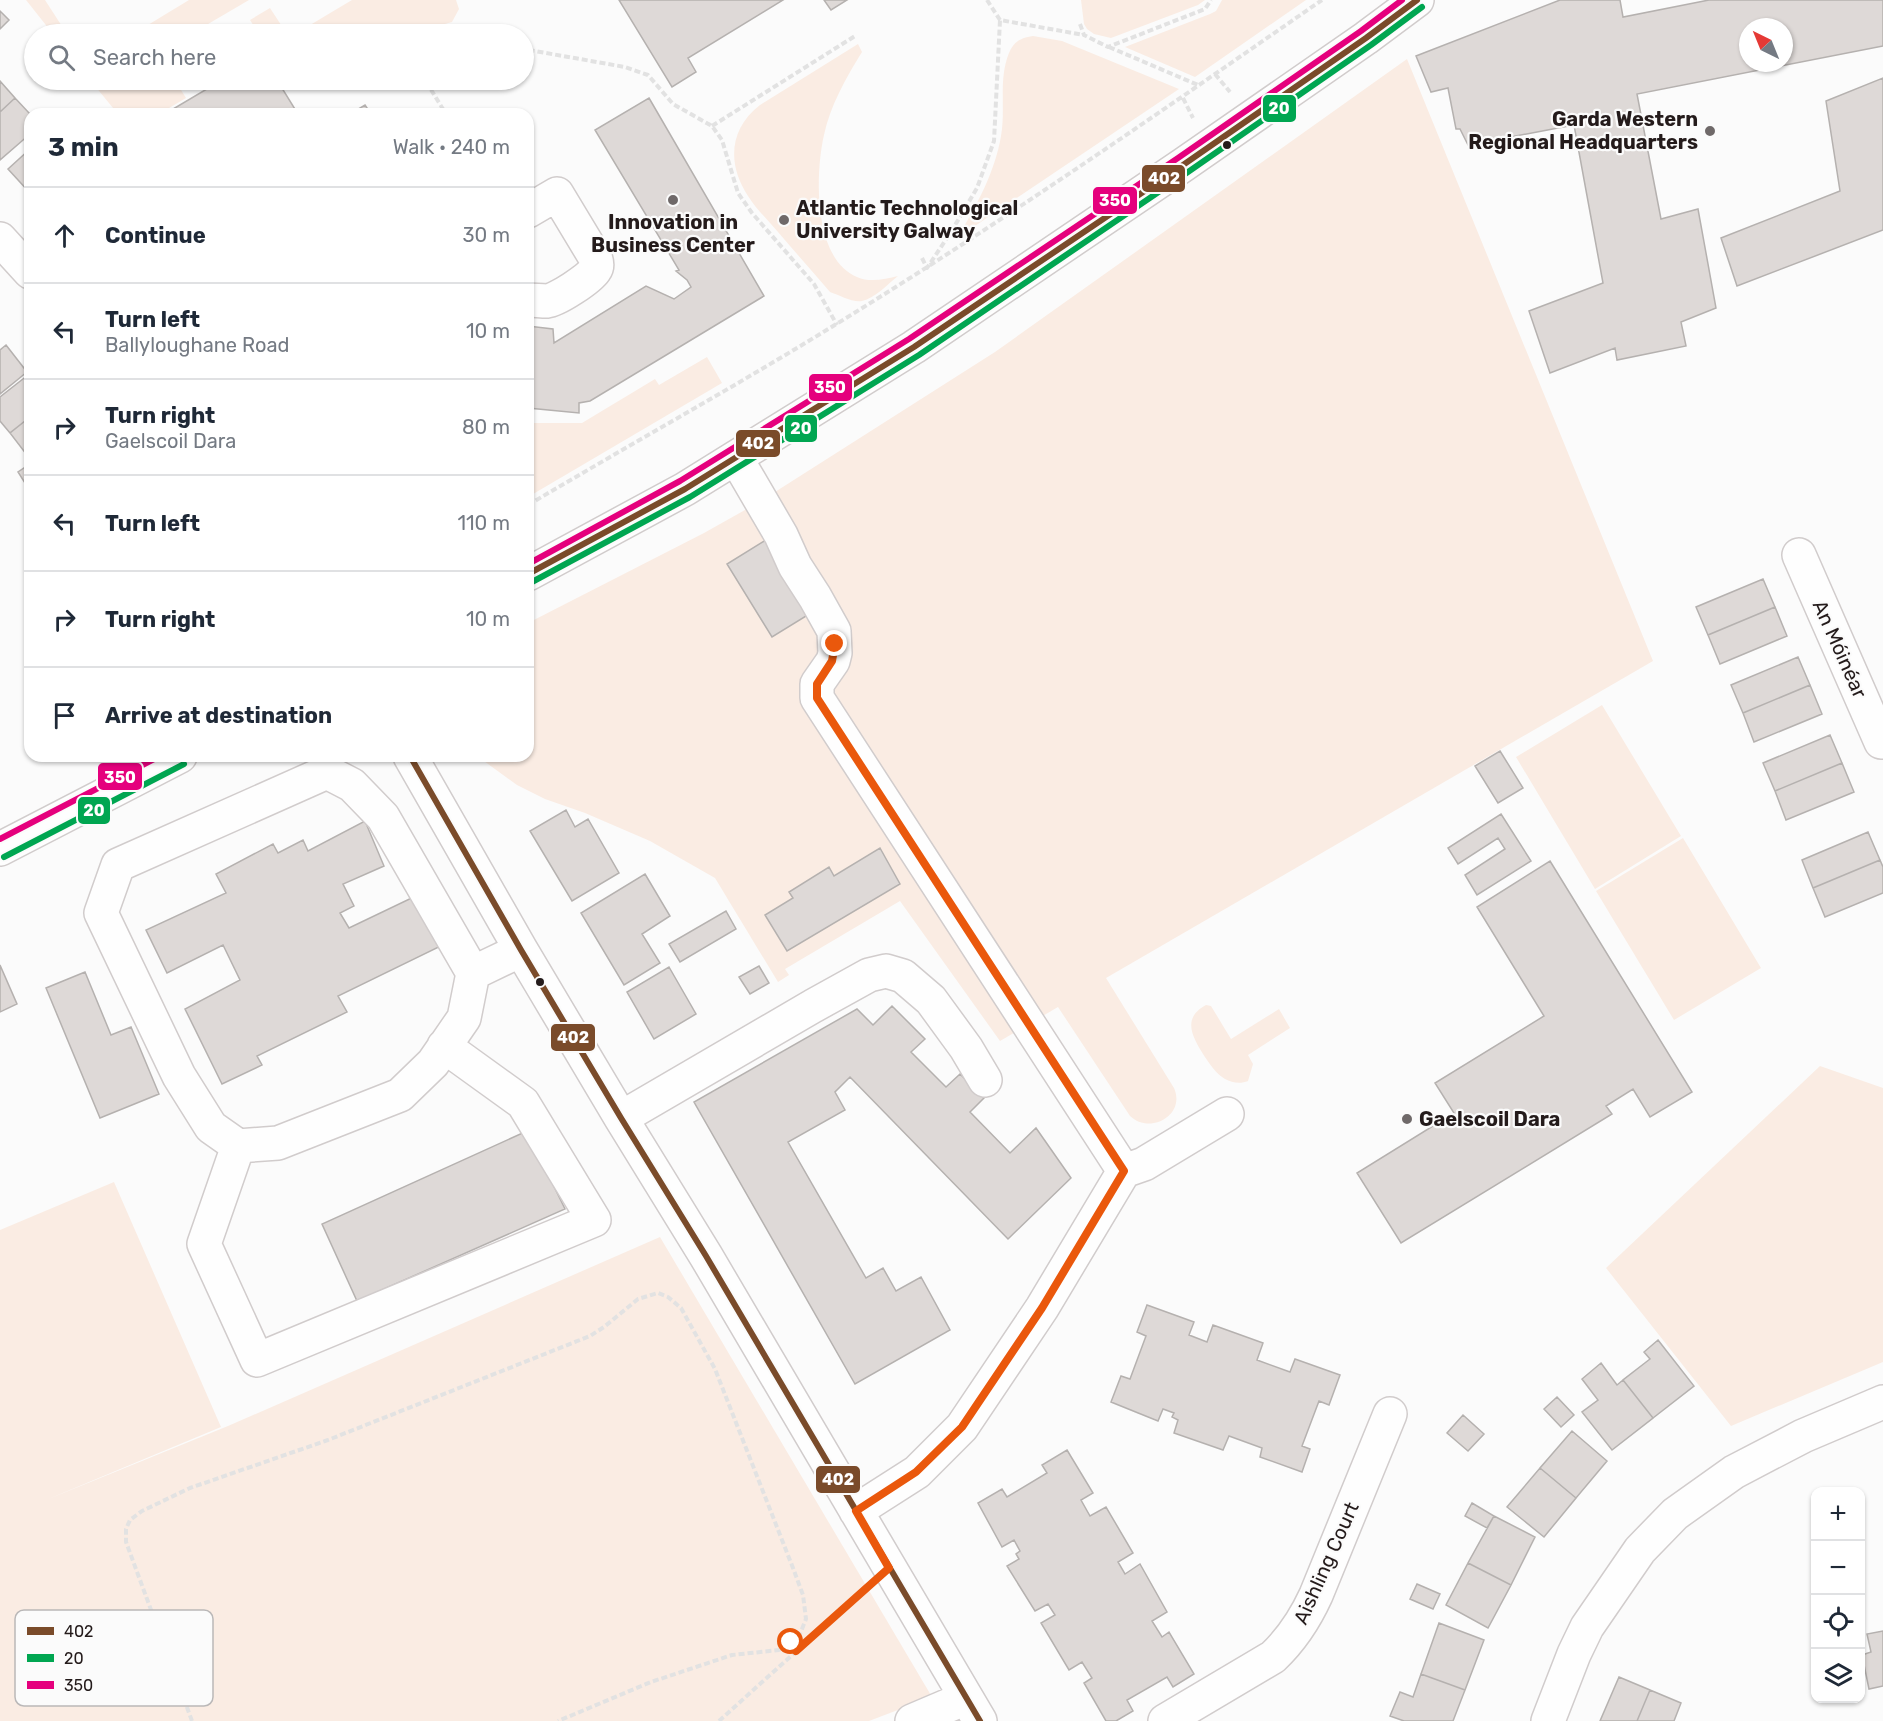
<!DOCTYPE html>
<html lang="en">
<head>
<meta charset="utf-8">
<style>
	:root { --surface:#fff; --page:#f2f2f3; --text:#1f2937; --muted:#747a83; --line:#e0e1e3 }
	body { margin:0; font-family:Rubik,sans-serif; background:var(--page); color:var(--text) }
	.controls { position:absolute; right:18px; bottom:18px; display:grid; overflow:hidden; border-radius:12px; box-shadow:0 2px 4px #0004 }
	.controls button { width:54px; height:54px; display:grid; place-items:center; padding:0; border:0; border-bottom:2px solid var(--line); background:var(--surface); color:var(--text); font:30px sans-serif }
	.compass { position:absolute; left:1739px; top:18px; width:54px; height:54px; border-radius:50%; background:var(--surface); box-shadow:0 2px 4px #0004; rotate:317deg }
	.stop { position:absolute; width:18px; height:18px; margin:-14px; border:4px solid #ea580c; border-radius:50%; background:#fff }
	.stop.end { background:#ea580c; border-color:#fff; box-shadow:0 2px 6px #0008 }
	.list { margin:0; padding:0; list-style:none }
	h2 { display:flex; justify-content:space-between; align-items:center; height:78px; margin:0; padding:0 24px; font-size:26px }
	h2 small { font-size:20px; font-weight:400; color:var(--muted) }
	.list li { display:grid; grid-template-columns:39px 1fr auto; gap:18px; align-items:center; box-sizing:border-box; height:96px; padding:0 24px; border-top:2px solid var(--line) }
	.list b { display:block; font-size:22px; white-space:nowrap }
	.list p { margin:0; font-size:20px; white-space:nowrap; color:var(--muted) }
	.list em { font-size:20px; font-style:normal; color:var(--muted) }
	.icon { flex:none; width:33px; height:33px; fill:none; stroke:currentColor; stroke-width:2; stroke-linecap:round; stroke-linejoin:round }
	.map { position:relative; flex:none; width:1883px; height:1721px; overflow:hidden }
	.search { position:absolute; background:var(--surface); box-shadow:0 2px 4px #0004; left:24px; top:24px; width:510px; height:66px; display:flex; align-items:center; gap:15px; box-sizing:border-box; padding:0 21px; border-radius:33px; color:var(--muted); font-size:22px }
	.panel { position:absolute; background:var(--surface); box-shadow:0 2px 4px #0004; left:24px; top:108px; width:510px; height:654px; border-radius:18px }
	.map>svg:first-child { display:block }
	.green { fill:#faece3 }
	.building { fill:#ded9d7; stroke:#b5b1af; stroke-width:1.5; fill-rule:evenodd }
	.lines { fill:none; stroke-linecap:round; stroke-linejoin:round }
	.minor-casing { stroke:#d1cccc; stroke-width:36 }
	.major-casing { stroke:#d1cccc; stroke-width:36 }
	.path { stroke:#e2e2e2; stroke-width:4; stroke-dasharray:6 3; stroke-linecap:butt }
	.minor { stroke:#fefefe; stroke-width:33 }
	.major { stroke:#fefefe; stroke-width:33 }
	.bus-1-casing { stroke:#fbfbfb; stroke-width:10 }
	.bus-2-casing { stroke:#fbfbfb; stroke-width:10 }
	.bus-3-casing { stroke:#fbfbfb; stroke-width:10 }
	.bus-1 { stroke:#7a4b2a; stroke-width:6 }
	.bus-2 { stroke:#00a651; stroke-width:6 }
	.bus-3 { stroke:#e5007d; stroke-width:6 }
	.route { stroke:#ea580c; stroke-width:8 }
	.poi-dot { fill:#6f6969; stroke:#fbfbfb; stroke-width:2 }
	.bus-dot { fill:#241b1b; stroke:#fbfbfb; stroke-width:2 }
	.labels { text-anchor:middle; stroke-width:4.5; stroke-linejoin:round; paint-order:stroke }
	.poi-label { font-size:20px; font-weight:bold; fill:#241b1b; stroke:#fbfbfb; text-anchor:start }
	.street-label { font-size:20px; fill:#241b1b; stroke:#fbfbfb }
	.key { fill:#fbfbfb; stroke:#bab8b8; stroke-width:1.5 }
	.key-label { font-size:16px; fill:#241b1b }
	.line-badge { stroke:#fbfbfb; stroke-width:2 }
	.badge-label { font-size:16px; text-anchor:middle; font-weight:bold; fill:#fff }
</style>
</head>
<body>
<div class="map">
<svg width="1883" height="1721" viewBox="0 0 1883 1721">
	<rect width="100%" height="100%" fill="#fbfbfb"/>
	<path class="green" d="M26,0h19l22,34h-14z
		M189,0h60l-58,34h-58z
		M352,0h104l3,9 -7,13 -14,4 -15,8h-128z
		M1081,0h124l-7,5 -87,33 -17,-4 -7,-5 -3,-5z
		M1222,0h84l-111,77 -70,-30 85,-33 6,-3z
		M270,8l17,26h-28l-9,-14z
		M1033,36l29,5 117,48 -222,149c19,-31 38,-66 44,-102 5,-28 -3,-56 8,-83 5,-12 12,-15 24,-17z
		M858,44l4,8c-16,26 -32,54 -38,83 -9,39 -11,124 33,142 13,6 28,2 41,-1 -10,8 -23,22 -36,25 -9,2 -23,-6 -32,-9 -17,-20 -35,-40 -52,-60 -10,-12 -22,-23 -30,-36 -21,-32 -19,-67 12,-91z
		M1407,59l246,602 -547,317 68,110c12,27 -24,47 -44,28l-72,-109 -58,34 -100,-140 -115,68 4,6 -11,7 -63,-104 -65,-37 -65,-28 -40,-14 -28,-14 -40,-29h51v-133l176,-90 57,-32 234,-149z
		M90,80h85l11,18 -17,10 4,6h-55z
		M707,357l15,26 -194,114v-74h54l73,-44 4,6z
		M1602,705l79,131 -86,53 -79,-132z
		M1683,838l78,130 -87,52 -78,-129z
		M1206,1005l5,1 20,33 48,-30 11,19 -42,27 5,9 -5,17c-7,3 -16,2 -23,-2 -9,-5 -16,-16 -22,-25 -11,-18 -21,-36 3,-49z
		M1820,1066l63,22v274l-152,64 -125,-158z
		M114,1182l107,245 -175,73 182,-74 432,-189 272,460 -63,24h-869v-491z"/>
	<path class="building" d="M619,0h164l-95,58 8,14 -24,15z
		M824,0h23l-16,10z
		M1560,0h60l3,17 86,-17h174v46l-246,48 24,125 37,-10 18,99 -35,14 5,24 -69,14 -2,-12 -65,25 -21,-62 74,-28 -29,-158 -106,20 -8,-16h-4l-8,-41 -17,4 -15,-36zM1748,27h36v36h-36z
		M0,11l9,9 -9,9z
		M1883,78v152l-146,56 -16,-48 119,-47 -14,-90z
		M222,80h55l21,34h-122l-3,-5z
		M0,81l15,17 -15,14z
		M15,98l15,16v20l-30,26v-48z
		M649,98l115,198 -174,105 -11,2v10l-51,-5v-82l25,3 1,14 92,-57 28,13 17,-12 -4,-7 -11,-9 3,-1 -84,-140z
		M365,105l6,9h-21z
		M30,149v44l-22,-24z
		M6,345l21,27 -27,22v-44z
		M28,375l2,3v39l-20,16 -10,-12v-24z
		M30,417v42l-20,-26z
		M30,464v27l-12,-19z
		M766,540l45,73 -39,24 -45,-73z
		M1763,579l12,28 -67,28 -12,-28z
		M1775,607l12,29 -67,28 -12,-29z
		M1798,657l12,28 -67,28 -12,-28z
		M1810,685l12,29 -68,28 -11,-29z
		M1830,735l12,28 -67,28 -12,-28z
		M1500,751l23,37 -25,15 -23,-37z
		M1842,763l12,29 -68,28 -11,-29z
		M566,810l9,17 13,-8 31,54 -47,28 -42,-70z
		M1501,814l30,47 -54,34 -12,-20 40,-26 -7,-11 -40,26 -10,-16z
		M365,821l19,45 -41,18 11,22 -14,7 9,15 73,-35 27,49 -111,54 9,16 -90,44 5,9 -40,19 -37,-75 55,-29 -17,-35 -56,28 -21,-43 80,-37 -10,-19 57,-30 5,9 25,-13 5,11z
		M1868,832l12,28 -67,28 -11,-28z
		M880,848l20,36 -113,67 -22,-36 28,-17 -4,-6 40,-25 5,9z
		M1880,860l3,7v26l-58,24 -12,-29z
		M1550,861l142,231 -42,25 -17,-28 -27,17 6,8 -211,129 -44,-70 97,-60 -19,-30 109,-67 -67,-109z
		M645,874l25,42 -28,18 18,29 -36,22 -43,-72z
		M726,911l10,18 -56,33 -11,-18z
		M0,965l17,39 -17,8z
		M759,966l10,17 -19,11 -11,-17z
		M669,967l27,47 -42,25 -27,-47z
		M85,972l26,63 20,-8 28,67 -59,24 -54,-130z
		M892,1006l33,33 -14,13 35,35 14,-13 24,24 -14,14 40,41 26,-25 35,50 -63,61 -158,-162 -15,15 10,18 -57,32 78,136 17,-10 13,23 25,-14 29,53 -95,54 -161,-282 163,-93 16,16z
		M527,1131l38,78 -208,92 -35,-77z
		M1147,1305l47,17 -5,13 18,7 6,-17 50,18 -6,17 33,12 5,-13 45,16 -11,30 -10,-4 -17,45 8,3 -8,23 -42,-15 2,-9 -33,-12 -6,14 -49,-17 4,-13 -6,-3 2,-4 -11,-4 -5,12 -47,-19 10,-26 9,3 16,-43 -9,-4z
		M1658,1340l36,46 -41,32 -30,-38 27,-21 -6,-7z
		M1601,1363l16,22 6,-5 30,38 -41,32 -30,-38 16,-12 -16,-21z
		M1557,1397l17,18 -13,12 -17,-18z
		M1463,1415l21,19 -16,17 -21,-18z
		M1572,1431l35,30 -31,37 -36,-30z
		M1067,1450l26,43 -12,7 9,16 16,-9 27,46 -15,9 7,12 15,-10 27,48 -15,9 10,16 7,-5 25,42 -21,13 -6,-10 -40,23 6,11 -17,10h-10l-22,-38 8,-5 -10,-16 -13,8 -28,-47 14,-8 -7,-11 -13,7 -28,-45 12,-7 -3,-5 4,-3 -6,-11 -12,7 -24,-44 24,-14 5,8 40,-24 -5,-8z
		M1540,1468l36,30 -32,39 -37,-30z
		M1472,1503l22,13 -7,12 -22,-12z
		M1494,1516l41,21 -24,48 -43,-22z
		M1468,1563l43,22 -23,43 -42,-23z
		M1417,1584l23,10 -7,15 -23,-10z
		M1439,1623l45,17 -19,50 -44,-16z
		M1883,1631v55l-14,3 -7,-34 9,-3 -4,-18z
		M1421,1674l44,16 -12,31h-49l-14,-5 10,-24 13,5z
		M1619,1677l31,13 -13,31h-37z
		M1650,1690l31,13 -7,18h-37z"/>
	<g class="lines">
		<g class="minor-casing">
			<path id="minor" d="M528,211l29,-17 38,63c2,5 3,9 0,13 -6,9 -38,30 -48,31 -6,0 -13,-1 -19,-1
				M0,239l30,33
				M736,458l45,77 14,31 20,31 19,34 1,22 -2,8 -16,23v14l307,473
				M1799,555l82,187
				M410,756l111,194 100,168 85,138 274,465
				M473,973l-90,-156 -31,-32 -25,-13 -209,93 -17,48 78,163 32,51 27,19 40,-3 122,-48 33,-32 31,-45 9,-45 48,-23
				M621,1118l192,-112 56,-31 17,-4 17,5 28,24 35,48 19,32
				M238,1146l-34,98 53,116 337,-140 -71,-117 -79,-57
				M856,1511l61,-39 45,-45 80,-119 82,-137 20,-7 83,-50
				M912,1721l54,-23
				M1165,1721l108,-64c19,-18 32,-38 43,-62l74,-181
				M1548,1721l26,-67 13,-27 53,-77 35,-36 59,-42 69,-36 80,-34"/>
		</g>
		<g class="major-casing">
			<path id="major" d="M528,574l157,-85 229,-142 269,-182 183,-127 51,-38
				M0,849l180,-93"/>
		</g>
		<path class="path" d="M987,0l13,20 84,15
			M1080,24l4,11 24,12 97,-38 6,-9
			M514,29l4,5
			M524,42l5,8 96,17 23,8 25,29 39,22 10,14 16,53 14,20 62,71 23,41
			M1109,47l89,38
			M1215,74l15,18
			M444,80l-14,8 16,26
			M1183,98l10,20
			M712,126l143,-90
			M922,258l5,10 24,-36 26,-44 17,-47 6,-121
			M528,505c103,-61 208,-119 310,-182 166,-102 325,-213 484,-323
			M192,1721l-66,-179v-13l4,-9 12,-9 48,-23 138,-48 262,-104 14,-9 34,-28 20,-6 10,4 13,11 34,61 78,199 10,27 3,24 -6,15 -21,16 -47,5 -81,27 -93,39
			M719,1721l144,-130"/>
		<use href="#minor" class="minor"/>
		<use href="#major" class="major"/>
		<g class="bus-1-casing">
			<path id="bus-1" d="M528,574l157,-85 229,-142 269,-182 183,-127 51,-38
				M410,756l111,194 100,168 85,138 274,465"/>
		</g>
		<g class="bus-2-casing">
			<path id="bus-2" d="M532,582l158,-85 229,-142 269,-183 183,-127 51,-38
				M4,857l180,-93"/>
		</g>
		<g class="bus-3-casing">
			<path id="bus-3" d="M528,564l152,-83 229,-142 269,-181 183,-127 41,-31
				M0,839l160,-83"/>
		</g>
		<use href="#bus-1" class="bus-1"/>
		<use href="#bus-2" class="bus-2"/>
		<use href="#bus-3" class="bus-3"/>
	</g>
	<g class="lines">
		<path class="route" d="M791,1642l5,9 93,-83 -33,-57 60,-39 46,-45 80,-119 82,-137 -307,-473v-14l15,-23 3,-17"/>
	</g>
	<g class="poi-dot">
		<circle cx="1710" cy="131" r="6"/>
		<circle cx="673" cy="200" r="6"/>
		<circle cx="784" cy="220" r="6"/>
		<circle cx="1407" cy="1119" r="6"/>
	</g>
	<g class="bus-dot">
		<circle cx="1227" cy="145" r="5"/>
		<circle cx="540" cy="982" r="5"/>
	</g>
	<g class="labels">
		<g class="poi-label">
			<text x="1698" y="126" text-anchor="end">Garda Western<tspan x="1698" dy="23">Regional Headquarters</tspan></text>
			<text x="796" y="215">Atlantic Technological<tspan x="796" dy="23">University Galway</tspan></text>
			<text x="673" y="229" text-anchor="middle">Innovation in<tspan x="673" dy="23">Business Center</tspan></text>
			<text x="1419" y="1126">Gaelscoil Dara</text>
		</g>
		<g class="street-label">
			<text transform="translate(1840 649) rotate(66)" y="7">An Móinéar</text>
			<text transform="translate(1326 1563) rotate(-66)" y="7">Aishling Court</text>
		</g>
	</g>
	<rect x="15" y="1610" width="198" height="96" rx="9" class="key"/>
	<rect x="27" y="1627" width="27" height="8" fill="#7a4b2a"/>
	<rect x="27" y="1654" width="27" height="8" fill="#00a651"/>
	<rect x="27" y="1681" width="27" height="8" fill="#e5007d"/>
	<g class="key-label">
		<text x="64" y="1637">402</text>
		<text x="64" y="1664">20</text>
		<text x="64" y="1691">350</text>
	</g>
	<g class="line-badge">
		<rect x="1262" y="94" width="35" height="29" rx="6" fill="#00a651"/>
		<rect x="1141" y="164" width="45" height="29" rx="6" fill="#7a4b2a"/>
		<rect x="1092" y="186" width="46" height="29" rx="6" fill="#e5007d"/>
		<rect x="808" y="373" width="45" height="29" rx="6" fill="#e5007d"/>
		<rect x="784" y="414" width="34" height="29" rx="6" fill="#00a651"/>
		<rect x="735" y="429" width="46" height="29" rx="6" fill="#7a4b2a"/>
		<rect x="97" y="762" width="46" height="29" rx="6" fill="#e5007d"/>
		<rect x="77" y="796" width="34" height="29" rx="6" fill="#00a651"/>
		<rect x="550" y="1023" width="46" height="29" rx="6" fill="#7a4b2a"/>
		<rect x="815" y="1465" width="46" height="29" rx="6" fill="#7a4b2a"/>
	</g>
	<g class="badge-label">
		<text x="1279" y="114">20</text>
		<text x="1164" y="184">402</text>
		<text x="1115" y="206">350</text>
		<text x="830" y="393">350</text>
		<text x="801" y="434">20</text>
		<text x="758" y="449">402</text>
		<text x="120" y="783">350</text>
		<text x="94" y="816">20</text>
		<text x="573" y="1043">402</text>
		<text x="838" y="1485">402</text>
	</g>
</svg>
<div class="controls">
<button>+</button>
<button>−</button>
<button><svg class="icon" aria-label="locate" viewBox="0 0 24 24"><circle cx="12" cy="12" r="6"/><path d="M12 2v4M12 18v4M2 12h4M18 12h4"/></svg></button>
<button><svg class="icon" aria-label="layers" viewBox="0 0 24 24"><path d="M12 4l9 5-9 5-9-5zM3 14l9 5 9-5"/></svg></button>
</div>
<svg class="compass" viewBox="-18 -18 36 36"><path d="M0-13l5 13h-10z" fill="#e53935"/><path d="M0 13l5-13h-10z" fill="#747a83"/></svg>
<div class="stop" style="left:791px;top:1642px"></div>
<div class="stop end" style="left:835px;top:644px"></div>
<div class="search"><svg class="icon" aria-label="search" viewBox="0 0 24 24"><circle cx="10" cy="10" r="6"/><path d="M15 15l6 6"/></svg>Search here</div>
<section class="panel">
<h2>3 min<small>Walk · 240 m</small></h2>
<ul class="list">
<li><svg class="icon" aria-label="ahead" viewBox="0 0 24 24"><path d="M12 20V5M6 11l6-6 6 6"/></svg><div><b>Continue</b></div><em>30 m</em></li>
<li><svg class="icon" aria-label="left" viewBox="0 0 24 24"><path d="M17 20v-9H6M10 6l-5 5 5 5"/></svg><div><b>Turn left</b><p>Ballyloughane Road</p></div><em>10 m</em></li>
<li><svg class="icon" aria-label="right" viewBox="0 0 24 24"><path d="M7 20v-9h11M14 6l5 5-5 5"/></svg><div><b>Turn right</b><p>Gaelscoil Dara</p></div><em>80 m</em></li>
<li><svg class="icon" aria-label="left" viewBox="0 0 24 24"><path d="M17 20v-9H6M10 6l-5 5 5 5"/></svg><div><b>Turn left</b></div><em>110 m</em></li>
<li><svg class="icon" aria-label="right" viewBox="0 0 24 24"><path d="M7 20v-9h11M14 6l5 5-5 5"/></svg><div><b>Turn right</b></div><em>10 m</em></li>
<li><svg class="icon" aria-label="arrive" viewBox="0 0 24 24"><path d="M6 21V4h12l-3 4 3 4H6"/></svg><div><b>Arrive at destination</b></div></li>
</ul>
</section>
</div>
</body>
</html>
